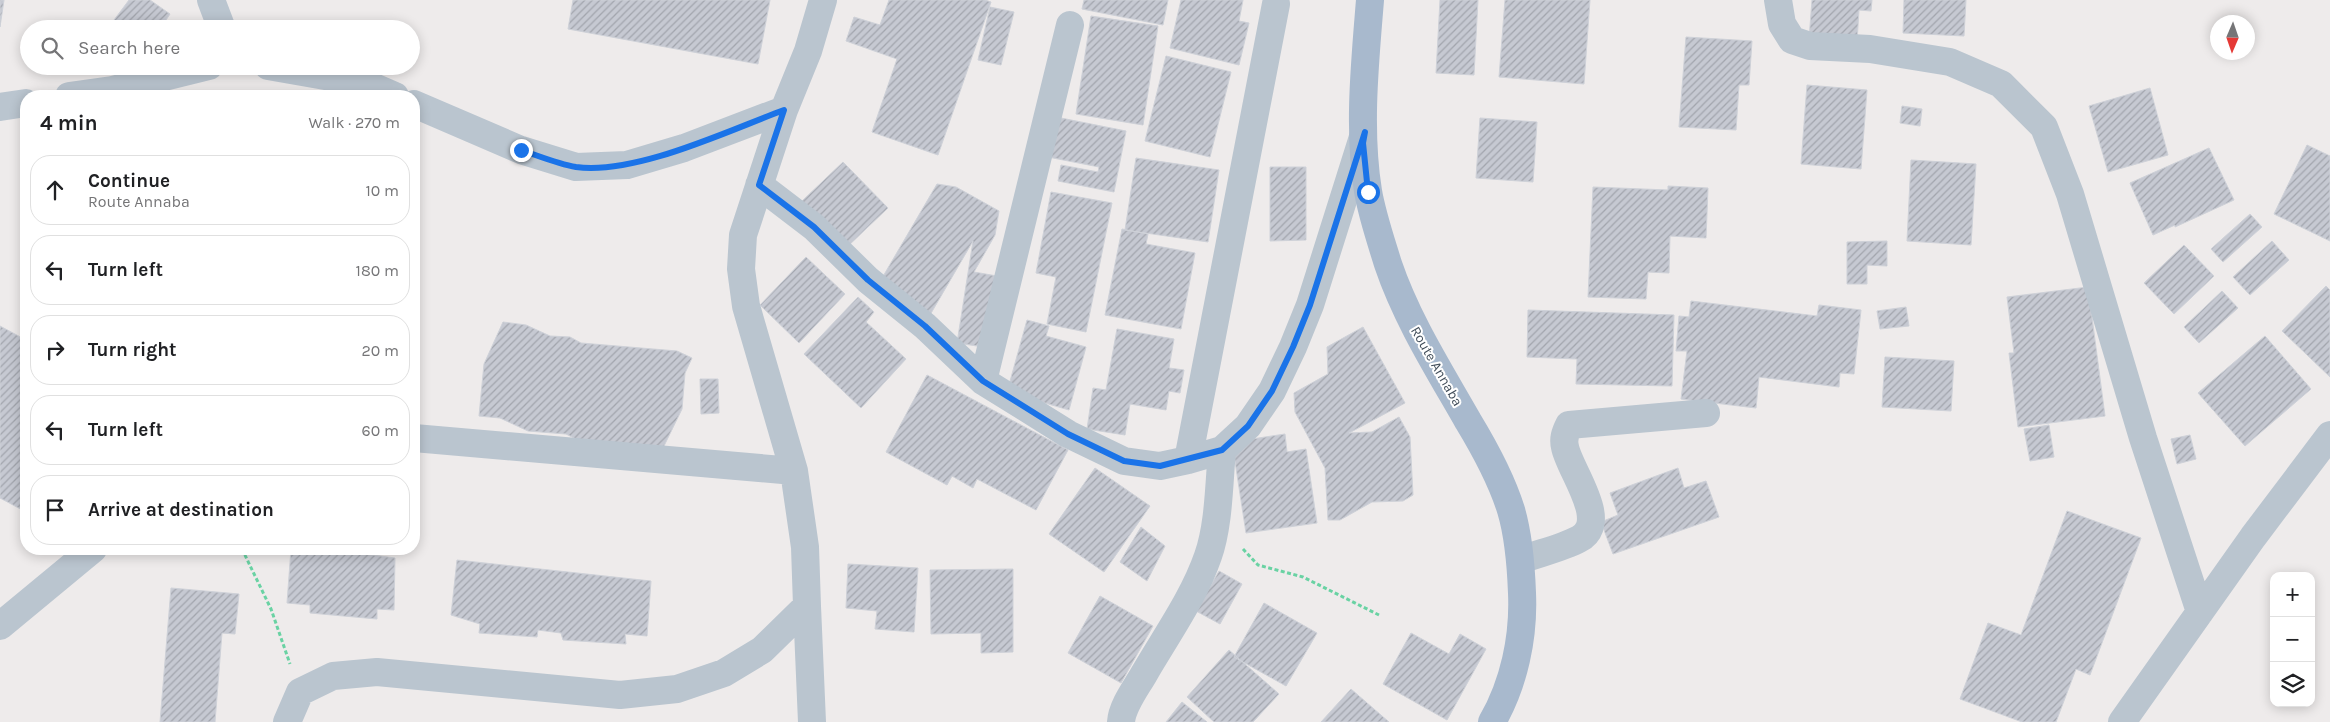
<!DOCTYPE html>
<html lang="en">
<head>
<meta charset="utf-8">
<style>
	:root { --surface:#fff; --page:#f6f6f6; --text:#202124; --muted:#757577; --line:#e0e0e0 }
	body { margin:0; font-family:Karla,sans-serif; background:var(--page); color:var(--text) }
	.controls { position:absolute; right:15px; bottom:15px; display:grid; overflow:hidden; border-radius:10px; box-shadow:0 2px 12px #0003 }
	.controls button { width:45px; height:45px; display:grid; place-items:center; padding:0; border:0; border-bottom:1px solid var(--line); background:var(--surface); color:var(--text); font:25px sans-serif }
	.compass { position:absolute; left:2210px; top:15px; width:45px; height:45px; border-radius:50%; background:var(--surface); box-shadow:0 2px 12px #0003; rotate:182deg }
	.stop { position:absolute; width:15px; height:15px; margin:-11px; border:4px solid #1a73e8; border-radius:50%; background:#fff }
	.stop.end { background:#1a73e8; border-color:#fff; box-shadow:0 1px 5px #0008 }
	.list { margin:0; padding:0; list-style:none }
	h2 { display:flex; justify-content:space-between; align-items:center; height:65px; margin:0; padding:0 20px; font-size:21px }
	h2 small { font-size:16px; font-weight:400; color:var(--muted) }
	.list li { display:grid; grid-template-columns:32px 1fr auto; gap:15px; align-items:center; box-sizing:border-box; height:70px; margin:0 10px 10px; padding:0 10px; border:1px solid var(--line); border-radius:20px }
	.list b { display:block; font-size:19px; white-space:nowrap }
	.list p { margin:0; font-size:16px; white-space:nowrap; color:var(--muted) }
	.list em { font-size:16px; font-style:normal; color:var(--muted) }
	.icon { flex:none; width:28px; height:28px; fill:none; stroke:currentColor; stroke-width:2; stroke-linecap:round; stroke-linejoin:round }
	.map { position:relative; flex:none; width:2330px; height:722px; overflow:hidden }
	.search { position:absolute; background:var(--surface); box-shadow:0 2px 12px #0003; left:20px; top:20px; width:400px; height:55px; display:flex; align-items:center; gap:12px; box-sizing:border-box; padding:0 18px; border-radius:28px; color:var(--muted); font-size:19px }
	.panel { position:absolute; background:var(--surface); box-shadow:0 2px 12px #0003; left:20px; top:90px; width:400px; height:465px; border-radius:20px }
	.map>svg:first-child { display:block }
	.building { fill:url(#building-hatch); stroke:#ced1d8 }
	.lines { fill:none; stroke-linecap:round; stroke-linejoin:round }
	.path { stroke:#69d2a3; stroke-width:3; stroke-dasharray:4 2.5; stroke-linecap:butt }
	.minor { stroke:#bac5cf; stroke-width:28 }
	.major { stroke:#a8b9cd; stroke-width:28 }
	.route { stroke:#1a73e8; stroke-width:6 }
	.labels { text-anchor:middle; stroke-width:4; stroke-linejoin:round; paint-order:stroke }
	.street-label { font-size:14px; fill:#424e5a; stroke:#fff }
</style>
</head>
<body>
<div class="map">
<svg width="2330" height="722" viewBox="0 0 2330 722">
	<defs>
		<pattern id="building-hatch" width="6" height="6" patternUnits="userSpaceOnUse" patternTransform="scale(1.25)"><rect width="6" height="6" fill="#c6c9d2"/><path d="M-1 1l2-2M0 6l6-6M5 7l2-2" fill="none" stroke="#a2a5ad"/></pattern>
	</defs>
	<rect width="100%" height="100%" fill="#eeebeb"/>
	<path class="building" d="M0,0h4l-4,27z
		M129,0h21l20,14 -10,15h-34l-12,-9z
		M573,0h197l-12,64 -190,-35z
		M889,0h96l6,2 -53,153 -66,-23 25,-73 -51,-18 8,-24 26,8z
		M1084,0h84l-5,25 -81,-16z
		M1181,0h62l-4,21 10,2 -10,42 -69,-17z
		M1440,0h38l-4,75 -38,-2z
		M1505,0h85l-6,84 -85,-7z
		M1812,0h60l-1,11 -12,-1 -2,32 -48,-3z
		M1904,0h62l-2,36 -61,-3z
		M990,7l24,5 -13,53 -23,-5z
		M1091,16l67,10 -15,99 -67,-11z
		M1686,37l66,4 -3,44h-10l-3,45 -57,-3z
		M1166,56l65,16 -21,85 -65,-16z
		M1807,85l60,5 -6,79 -60,-5z
		M2150,88l18,67 -60,17 -19,-66z
		M1902,106l20,3 -2,17 -20,-3z
		M1056,117l70,14 -12,61 -56,-11 3,-16 37,7 1,-5 -51,-10z
		M1480,118l57,4 -4,60 -57,-4z
		M2307,145l23,11v85l-56,-27z
		M2209,148l25,52 -59,27v-2l-22,10 -23,-52z
		M1136,158l83,12 -11,72 -83,-12z
		M1911,160l65,4 -5,81 -64,-4z
		M843,162l45,46 -41,39 -45,-46z
		M1270,167h36v73l-36,1z
		M937,184l19,3 43,24 -4,24 -21,37 23,4 -11,54 -9,16 -20,-3 16,-102 -43,74 -52,-30z
		M1668,186l40,2 -2,50 -36,-2 -1,37 -21,-1 -2,27 -58,-2 5,-110 75,3z
		M1051,192l61,11 -26,129 -39,-8 9,-47 -20,-4z
		M2250,214l12,13 -39,35 -12,-13z
		M1122,229l26,5 -2,10 49,9 -14,76 -76,-14z
		M1887,241v25l-20,-1v19h-20v-42z
		M2272,241l17,19 -39,35 -17,-18z
		M2184,245l30,31 -40,38 -30,-31z
		M806,257l39,37 -46,49 -39,-38z
		M2326,286l4,4v87l-48,-46z
		M2088,287l17,129 -87,11 -9,-74h5l-7,-56z
		M2222,291l16,17 -39,35 -15,-16z
		M858,297l16,15 -8,10 40,37 -45,49 -57,-54z
		M1691,301l126,15 2,-11 42,5 -7,64 -14,-1 -1,14 -80,-10 -3,31 -75,-9 6,-48h-11l3,-35 10,1z
		M1906,307l3,19 -29,3 -3,-18z
		M1528,310l146,5 -2,71 -96,-2 1,-25 -50,-2z
		M1027,320l22,6 -3,10 40,11 -17,63 -62,-18z
		M503,322l23,3 24,11 20,1 11,6 96,8 15,7 -7,15 -3,36 -19,39 -83,-7 -14,-7 -38,-3 -28,-13 -21,-2 5,-52z
		M0,326l26,14v172l-26,-14z
		M1363,327l42,76 -56,30 23,-1 27,-15 11,20 3,58 -10,6 -31,1 -32,18h-12l-3,-52 -30,-56 -1,-19 34,-19 -1,-27z
		M1117,329l57,10 -5,29 15,2 -4,23 -11,-2 -3,19 -36,-6 -5,31 -38,-6 6,-41 13,2z
		M2265,336l46,53 -66,57 -47,-53z
		M1885,357l69,4 -3,50 -69,-4z
		M927,375l141,75 -32,60 -59,-31 -4,9 -21,-12 -5,9 -61,-33z
		M700,379h18l1,34 -18,1z
		M2049,425l5,32 -24,4 -6,-32z
		M1285,434l2,18 19,-3 11,74 -71,10 -14,-91z
		M2190,435l6,24 -19,5 -6,-25z
		M1095,468l55,38 -46,66 -55,-38z
		M1678,468l6,20 22,-7 13,36 -106,37 -12,-32 17,-7 -8,-22z
		M2067,511l74,27 -51,137 -14,-6 -20,53h-34l-62,-23 28,-76 33,12z
		M1141,527l24,19 -18,35 -27,-19z
		M291,549h38l66,9 -1,52 -17,-1v10l-67,-6v-8l-23,-2z
		M457,560l194,21 -4,55 -22,-2 1,10 -63,-4 -2,-7 -23,-3 -1,7 -58,-4 1,-9 -29,-9z
		M848,564l70,4 -4,64 -39,-3 2,-18 -31,-3z
		M1013,569v83l-32,1v-20l-50,1 -1,-64z
		M1219,571l23,13 -22,40 -24,-13z
		M171,588l68,6 -4,40 -13,-1 -7,89h-55z
		M1100,596l53,30 -32,57 -53,-30z
		M1264,603l53,30 -31,53 -52,-29z
		M1411,633l38,21 11,-20 26,15 -39,71 -64,-36z
		M1229,650l50,44 -26,28h-39l-27,-25z
		M1351,689l38,33h-68z
		M1182,702l25,20h-41z"/>
	<g class="lines">
		<path class="path" d="M242,549l29,60 19,55
			M1243,549l15,16 45,12 76,38"/>
		<path class="minor" d="M211,0l11,29
			M1778,0l4,24 10,16 18,6 60,3 80,13 51,22 43,43 26,67 73,244 57,174
			M268,66l97,17 30,13
			M69,96l43,-6 97,-24
			M414,104l107,46 55,17 51,-2 57,-17 100,-38
			M0,107l26,-4
			M759,185l55,42 54,53 57,46 58,55 85,53 56,27 36,5 28,-6 34,-10 26,-24 24,-35 21,-44 17,-42 53,-168
			M983,381l87,-356
			M414,438l380,33
			M1188,460l88,-456
			M1521,560c19,-7 41,-12 58,-21 32,-17 -10,-69 -14,-92 -2,-8 0,-14 4,-22l137,-12
			M807,606l5,116
			M0,626l93,-77
			M287,722l13,-30 33,-16 44,-4 243,23 57,-6 47,-16 38,-23 45,-44 -2,-59 -11,-76 -48,-165 -5,-37 2,-34 41,-125 24,-59 15,-51
			M1121,722c1,-16 15,-34 23,-48 22,-38 50,-77 64,-118 11,-31 11,-73 14,-106
			M2122,722l131,-185 77,-102"/>
		<path class="major" d="M1370,0c-5,62 -12,129 -2,191 4,24 13,50 20,73 19,56 51,106 80,157 17,28 33,57 43,89 8,27 10,56 11,83 2,44 -8,91 -30,129"/>
	</g>
	<g class="lines">
		<path class="route" d="M521,150c18,6 37,14 55,17 60,8 151,-36 208,-57l-25,75 55,42 54,53 57,46 58,55 85,53 56,27 36,5 62,-16 26,-24 24,-35 21,-44 17,-42 55,-173 -2,11 5,49"/>
	</g>
	<g class="labels">
		<g class="street-label">
			<text transform="translate(1437 366) rotate(60)" y="5">Route Annaba</text>
		</g>
	</g>
</svg>
<div class="controls">
<button>+</button>
<button>−</button>
<button><svg class="icon" aria-label="layers" viewBox="0 0 24 24"><path d="M12 4l9 5-9 5-9-5zM3 14l9 5 9-5"/></svg></button>
</div>
<svg class="compass" viewBox="-18 -18 36 36"><path d="M0-13l5 13h-10z" fill="#e53935"/><path d="M0 13l5-13h-10z" fill="#757577"/></svg>
<div class="stop" style="left:1368px;top:192px"></div>
<div class="stop end" style="left:521px;top:150px"></div>
<div class="search"><svg class="icon" aria-label="search" viewBox="0 0 24 24"><circle cx="10" cy="10" r="6"/><path d="M15 15l6 6"/></svg>Search here</div>
<section class="panel">
<h2>4 min<small>Walk · 270 m</small></h2>
<ul class="list">
<li><svg class="icon" aria-label="ahead" viewBox="0 0 24 24"><path d="M12 20V5M6 11l6-6 6 6"/></svg><div><b>Continue</b><p>Route Annaba</p></div><em>10 m</em></li>
<li><svg class="icon" aria-label="left" viewBox="0 0 24 24"><path d="M17 20v-9H6M10 6l-5 5 5 5"/></svg><div><b>Turn left</b></div><em>180 m</em></li>
<li><svg class="icon" aria-label="right" viewBox="0 0 24 24"><path d="M7 20v-9h11M14 6l5 5-5 5"/></svg><div><b>Turn right</b></div><em>20 m</em></li>
<li><svg class="icon" aria-label="left" viewBox="0 0 24 24"><path d="M17 20v-9H6M10 6l-5 5 5 5"/></svg><div><b>Turn left</b></div><em>60 m</em></li>
<li><svg class="icon" aria-label="arrive" viewBox="0 0 24 24"><path d="M6 21V4h12l-3 4 3 4H6"/></svg><div><b>Arrive at destination</b></div></li>
</ul>
</section>
</div>
</body>
</html>
